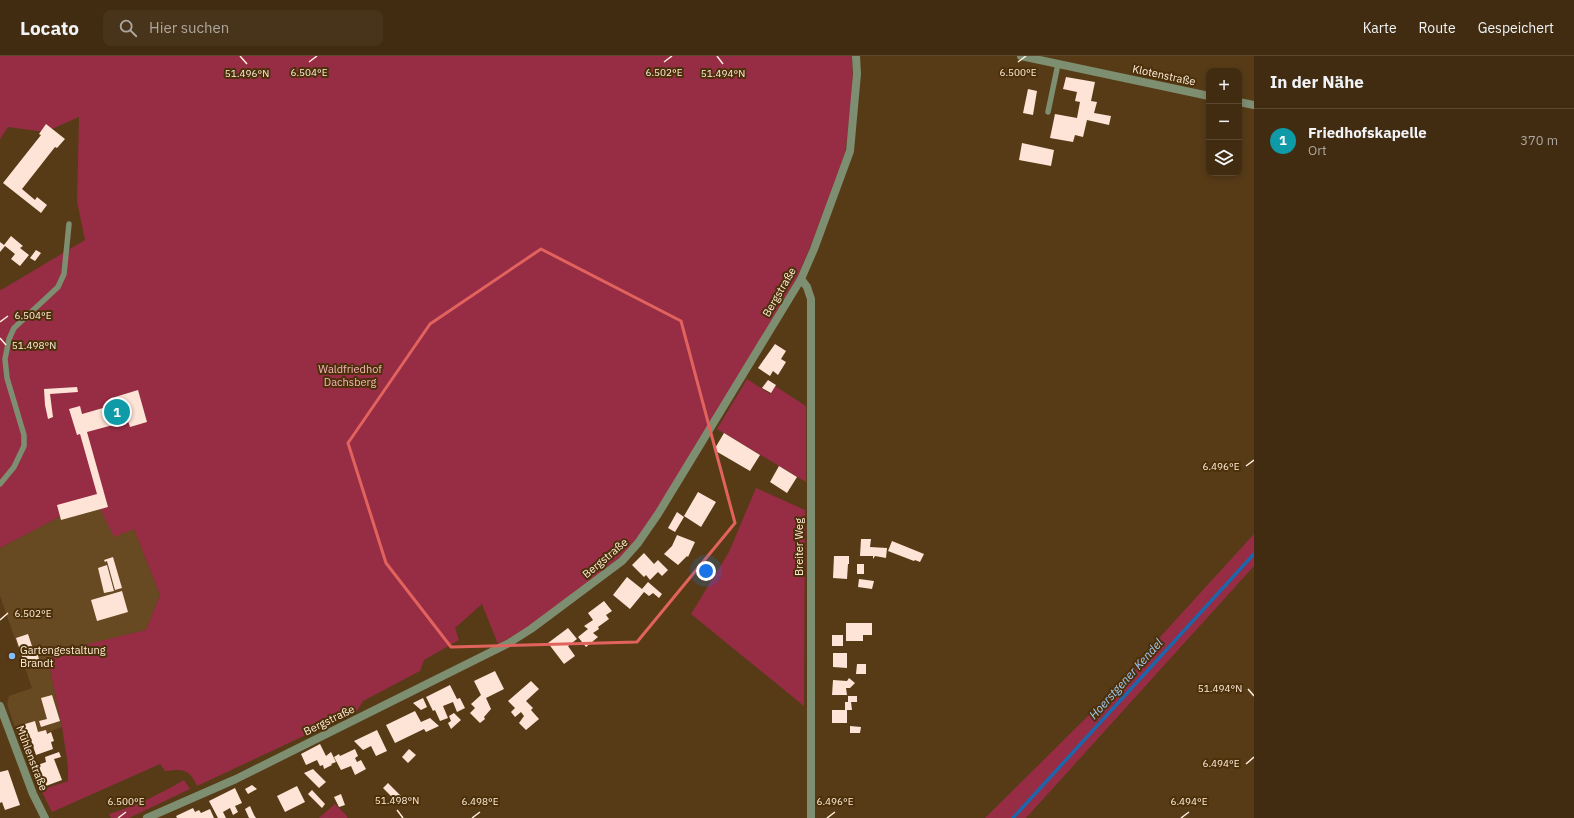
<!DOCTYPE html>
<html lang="de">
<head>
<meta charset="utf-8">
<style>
	:root { --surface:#412c11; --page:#48341a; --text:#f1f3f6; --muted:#aea79f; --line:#5a4831; --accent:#8c9099 }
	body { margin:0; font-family:"IBM Plex Sans",sans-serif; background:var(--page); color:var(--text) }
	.controls { position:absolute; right:12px; top:12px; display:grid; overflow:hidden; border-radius:8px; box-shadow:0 2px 6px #0003 }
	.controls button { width:36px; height:36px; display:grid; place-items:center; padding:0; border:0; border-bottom:1px solid var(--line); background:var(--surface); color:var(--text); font:20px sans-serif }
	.you { position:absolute; left:706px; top:515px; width:14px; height:14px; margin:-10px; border:3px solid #fff; border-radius:50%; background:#1a73e8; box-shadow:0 0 0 6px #1a73e833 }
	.badge { display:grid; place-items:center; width:26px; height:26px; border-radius:50%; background:var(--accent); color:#fff; font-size:13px; font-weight:700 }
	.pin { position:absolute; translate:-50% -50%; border:2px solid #fff; box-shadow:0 1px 4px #0006 }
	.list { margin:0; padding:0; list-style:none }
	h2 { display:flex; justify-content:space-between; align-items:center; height:52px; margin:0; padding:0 16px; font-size:17px }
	h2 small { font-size:13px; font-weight:400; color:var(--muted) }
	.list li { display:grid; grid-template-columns:26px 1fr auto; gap:12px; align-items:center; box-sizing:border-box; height:64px; padding:0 16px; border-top:1px solid var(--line) }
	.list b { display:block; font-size:15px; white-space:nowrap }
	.list p { margin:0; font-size:13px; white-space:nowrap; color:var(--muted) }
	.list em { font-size:13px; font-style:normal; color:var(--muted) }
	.icon { flex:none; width:22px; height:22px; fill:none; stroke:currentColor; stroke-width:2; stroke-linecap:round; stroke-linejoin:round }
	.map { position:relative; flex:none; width:1254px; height:762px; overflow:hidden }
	header { display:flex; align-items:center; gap:24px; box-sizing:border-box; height:56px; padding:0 20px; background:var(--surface); border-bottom:1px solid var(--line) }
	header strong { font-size:19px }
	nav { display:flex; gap:22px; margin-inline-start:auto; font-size:14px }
	.search { width:280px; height:36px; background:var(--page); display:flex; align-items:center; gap:10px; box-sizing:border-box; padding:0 14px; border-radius:8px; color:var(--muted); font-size:15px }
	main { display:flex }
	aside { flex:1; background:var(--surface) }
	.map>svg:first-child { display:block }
	.built { fill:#674922 }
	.green { fill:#972c45 }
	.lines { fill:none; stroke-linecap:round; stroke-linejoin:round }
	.stream { stroke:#1c67ac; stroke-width:3.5 }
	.building { fill:#fde4d7 }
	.service { stroke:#7e8e70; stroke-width:5.5 }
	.minor { stroke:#7e8e70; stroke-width:8 }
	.tertiary { stroke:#7e8e70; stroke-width:8 }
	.marked { fill:none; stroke:#e2635d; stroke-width:3; stroke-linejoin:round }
	.ticks { fill:none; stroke:#feedd9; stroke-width:1.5 }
	.poi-dot { fill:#82bcfa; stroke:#4c300a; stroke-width:1.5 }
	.labels { text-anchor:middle; stroke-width:4; stroke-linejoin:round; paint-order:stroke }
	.street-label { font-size:11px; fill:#feedd9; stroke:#4c300a }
	.park-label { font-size:11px; fill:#f7b5bd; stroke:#4c300a }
	.poi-label { font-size:11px; fill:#feedd9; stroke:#4c300a; text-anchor:start }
	.water-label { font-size:12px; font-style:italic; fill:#a0caf6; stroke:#4c300a }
	.ticks-label { font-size:10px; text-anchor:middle; fill:#feedd9; stroke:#4c300a; stroke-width:4; stroke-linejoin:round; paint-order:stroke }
</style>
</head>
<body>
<header>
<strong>Locato</strong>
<div class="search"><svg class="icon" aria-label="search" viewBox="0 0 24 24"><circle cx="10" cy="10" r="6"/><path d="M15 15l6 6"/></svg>Hier suchen</div>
<nav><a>Karte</a><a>Route</a><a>Gespeichert</a></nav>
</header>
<main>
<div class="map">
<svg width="1254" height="762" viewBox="0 0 1254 762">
	<rect width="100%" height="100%" fill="#573b17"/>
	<path class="built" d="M95,442l39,31 26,66 -14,35 -91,23 -6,11 13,63 -42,16 -13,-39 2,-8 23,-8 -32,-92v-48z"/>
	<path class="green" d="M0,0h852l1,34 -8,63 -31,84 -16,39 -142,236c-11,16 -22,32 -37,46l-90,69 -31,17 -16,-40 -27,24 4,12 -35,20 -4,11 -57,30 -6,10 -160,75c-8,-18 -14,-17 -32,-15l-5,-7 -108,48 -11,-22 27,-9v-15l-6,-39 -13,-63 6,-12 91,-22 14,-35 -26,-66 -20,8 -19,-39 -95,50v-259l1,1 84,-50 -8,-39 2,-84 -34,15 -37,-5 -8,12z
		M747,323l23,15 5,-8 31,20v76l-89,-53z
		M756,432l49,22 -1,196 -113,-92 38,-62z
		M1254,478v32l-228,252h-41l104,-103z
		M184,724l6,9 -61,29h-18l-2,-4c27,-8 51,-20 75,-34z
		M335,748l12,12v2h-28z"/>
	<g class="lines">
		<path class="stream" d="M1013,762l241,-264"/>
	</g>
	<path class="building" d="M1066,21l29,5 -4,19 6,1 -3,11 17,3 -2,9 -22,-5 -4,17 -8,-2 -2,7 -23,-4 5,-24 22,4 3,-16 -5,-1 2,-9 -14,-3z
		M1028,33l9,2 -4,24 -10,-2z
		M46,68l19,15 -8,9 -2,-1 -33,42 13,11 2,-3 10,8 -6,8 -38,-30 38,-48 -2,-1z
		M1022,87l32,7 -3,16 -32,-6z
		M11,180l12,10 -3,2 9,7 -9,11 -9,-7 4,-5 -10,-8 -5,6v-10l4,3z
		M36,194l5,3 -6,8 -5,-3z
		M775,288l11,7 -5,8 5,3 -8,13 -5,-4 -3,5 -12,-8z
		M768,324l8,5 -5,8 -9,-5z
		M77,331l1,5 -28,2 3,23 -5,2 -3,-14 -1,-16z
		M138,334l9,32 -17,5 -2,-6 -41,11 21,75 -47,13 -4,-15 40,-11 -17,-60 -3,1 -8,-26 11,-3 2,8 35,-10 -2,-7z
		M724,377l36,22 -10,16 -36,-21z
		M779,410l18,11 -10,16 -17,-11z
		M698,436l18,10 -15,25 -17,-11z
		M677,456l7,5 -9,15 -7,-4z
		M677,479l18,7 -7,15 -1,-1 -9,9 -14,-11 8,-8z
		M861,483h10l-1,8 17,1 -1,10 -11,-2 -2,3v-3h-13z
		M892,485l32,13 -4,8 -5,-2 -1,1 -26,-10z
		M644,497l10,11 4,-4 10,10 -6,6 -4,-4 -8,8 -4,-5 -2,2 -12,-12z
		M834,500h15v8h-1l-1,15 -14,-1z
		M113,501l9,31 -7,2 -8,-29 -2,1 -1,-2z
		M857,508h7v10h-7z
		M107,509l7,26 -10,2 -6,-25z
		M627,521l15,12 6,-7 14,12 -3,4 -6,-5 -4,3 -5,-4 -14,17 -17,-14z
		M859,523l15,2 -2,8 -14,-2z
		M122,535l6,21 -31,9 -6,-21z
		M604,545l8,10 -6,4 3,4 -11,8 1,2 -6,4 5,4 -12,10 -8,-10 10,-8 -4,-3 9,-6 -5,-7z
		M846,567h26v12h-9v6h-17z
		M568,572l9,11 -9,7 7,10 -11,8 -16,-21z
		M28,578l5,15 3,-1 4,15 -14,5 -10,-30z
		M832,579h11v11h-11z
		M833,597h14v15l-14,-1z
		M857,608h9v10h-10z
		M495,615l9,18 -18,9 5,11 -7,8 1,2 -5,4 -10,-10 5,-5 -4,-4 10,-9 -7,-14z
		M849,622l6,5 -5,5h-4l1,7h-15l1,-15 14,1z
		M531,625l8,8 -13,12 7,7 -2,2 8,9 -13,11 -7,-7 5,-7 -3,-4 -6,5 -4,-5 4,-4 -7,-7z
		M450,629l7,14 3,-1 5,10 -8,4 -4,-10 -10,4 5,12 -8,3 -5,-11 -2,1 -7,-14z
		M52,639l8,26 -19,6 -2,-6 8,-2 -6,-21z
		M848,640h9v6h-6l1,8h-5v13h-15v-13h13v-8h3z
		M423,642l4,9 -6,3 -8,-7z
		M415,655l6,11 9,-4 9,8 -13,6 -2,-3 -29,14 -9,-18z
		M454,657l7,7 -10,9 -3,-6 3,-2 -2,-5z
		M35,665l3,11 8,-2 1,4 4,-2 3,9 -3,1 2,7 -17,6 -5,-15 -5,2 -4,-17z
		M850,670l11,1 -1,6h-10z
		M377,674l10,21 -11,5 -5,-10 -8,4 -9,-9z
		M320,688l6,12 5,-4 5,10 -5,2 1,1 -8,4 -1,-4 -3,1 -3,-6 -11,5 -5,-11z
		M355,693l3,7 -3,2 2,4 4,-2 5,9 -11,6 -4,-9 -10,4 -7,-13 5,-3 1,2z
		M409,693l7,6 -8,8 -6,-6z
		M59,696l2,5 -7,2 8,21 -19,7 -8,-21 11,-4 -1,-5z
		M313,713l13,13 -7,6 -15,-15z
		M8,714l12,35 -15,5 -3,-8 -2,1v-31z
		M388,727l14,14 -5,5 -14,-14z
		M252,729l5,4 -9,5 -3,-5z
		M297,730l8,16 -20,10 -8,-16z
		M235,732l7,15 -7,3 3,6 -5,3 -3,-7 -7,4 3,6h-8l-9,-17z
		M312,734l13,14 -3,4 -14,-14z
		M341,738l4,11 -6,2 -5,-10z
		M250,750l4,9 2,3h-7l-4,-9z
		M193,752l2,4 4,-2 2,3 9,-4 4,9h-37l-1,-2z"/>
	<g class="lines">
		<path class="service" d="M1048,56l10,-48
			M0,428l14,-17 10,-21v-11l-17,-57 -2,-19 4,-20 5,-11 44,-41 6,-13 5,-50"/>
		<path class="minor" d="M1021,0l188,40
			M1239,46l15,3
			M801,223l6,8 4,12v519
			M147,762l89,-39 273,-136 22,-14 91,-68 16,-18 20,-29 143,-235 13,-30 36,-98 7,-77 -1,-18"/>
		<path class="tertiary" d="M0,650l33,88 12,24"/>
	</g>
	<path class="marked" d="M541,193l140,72 54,202 -98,119 -186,5 -65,-84 -38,-120 82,-119z"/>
	<path class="ticks" d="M240,0l7,8M717,0l6,8M309,6l8,-6M664,6l8,-6M1018,6l8,-6M0,266l8,-6M0,282l6,7M1246,410l8,-6M0,564l8,-7M1248,633l6,7M1246,708l8,-7M397,754l6,8M118,762l8,-6M472,762l8,-6M827,762l8,-6M1181,762l8,-6"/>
	<circle class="poi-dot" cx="12" cy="600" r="4"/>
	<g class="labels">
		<g class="street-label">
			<text transform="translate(1164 19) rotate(12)" y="4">Klotenstraße</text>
			<text transform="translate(779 236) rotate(-60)" y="4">Bergstraße</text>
			<text transform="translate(799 491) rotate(-90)" y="4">Breiter Weg</text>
			<text transform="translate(605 502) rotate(-40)" y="4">Bergstraße</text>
			<text transform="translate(329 664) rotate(-26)" y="4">Bergstraße</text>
			<text transform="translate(32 702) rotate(69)" y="4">Mühlenstraße</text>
		</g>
		<g class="park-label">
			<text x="350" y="317">Waldfriedhof<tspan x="350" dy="13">Dachsberg</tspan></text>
		</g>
		<g class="poi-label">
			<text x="20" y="598">Gartengestaltung<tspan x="20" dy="13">Brandt</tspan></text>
		</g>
		<g class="water-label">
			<text transform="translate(1126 623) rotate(-48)" y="4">Hoerstgener Kendel</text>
		</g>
	</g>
	<g class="ticks-label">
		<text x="664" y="20">6.502°E</text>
		<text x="1018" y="20">6.500°E</text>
		<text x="309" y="20">6.504°E</text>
		<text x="247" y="21">51.496°N</text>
		<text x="723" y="21">51.494°N</text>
		<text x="33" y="263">6.504°E</text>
		<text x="34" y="293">51.498°N</text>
		<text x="1221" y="414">6.496°E</text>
		<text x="33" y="561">6.502°E</text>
		<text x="1220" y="636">51.494°N</text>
		<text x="1221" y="711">6.494°E</text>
		<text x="397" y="748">51.498°N</text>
		<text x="126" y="749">6.500°E</text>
		<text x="480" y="749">6.498°E</text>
		<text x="835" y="749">6.496°E</text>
		<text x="1189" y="749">6.494°E</text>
	</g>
</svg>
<div class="controls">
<button>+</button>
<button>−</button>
<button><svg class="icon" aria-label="layers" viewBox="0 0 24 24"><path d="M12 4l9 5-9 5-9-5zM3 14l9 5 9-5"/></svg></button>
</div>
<div class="you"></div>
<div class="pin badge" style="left:117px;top:356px;background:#0f9aa8">1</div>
</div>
<aside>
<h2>In der Nähe<small></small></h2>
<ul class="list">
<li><span class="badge" style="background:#0f9aa8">1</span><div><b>Friedhofskapelle</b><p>Ort</p></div><em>370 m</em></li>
</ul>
</aside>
</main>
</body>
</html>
